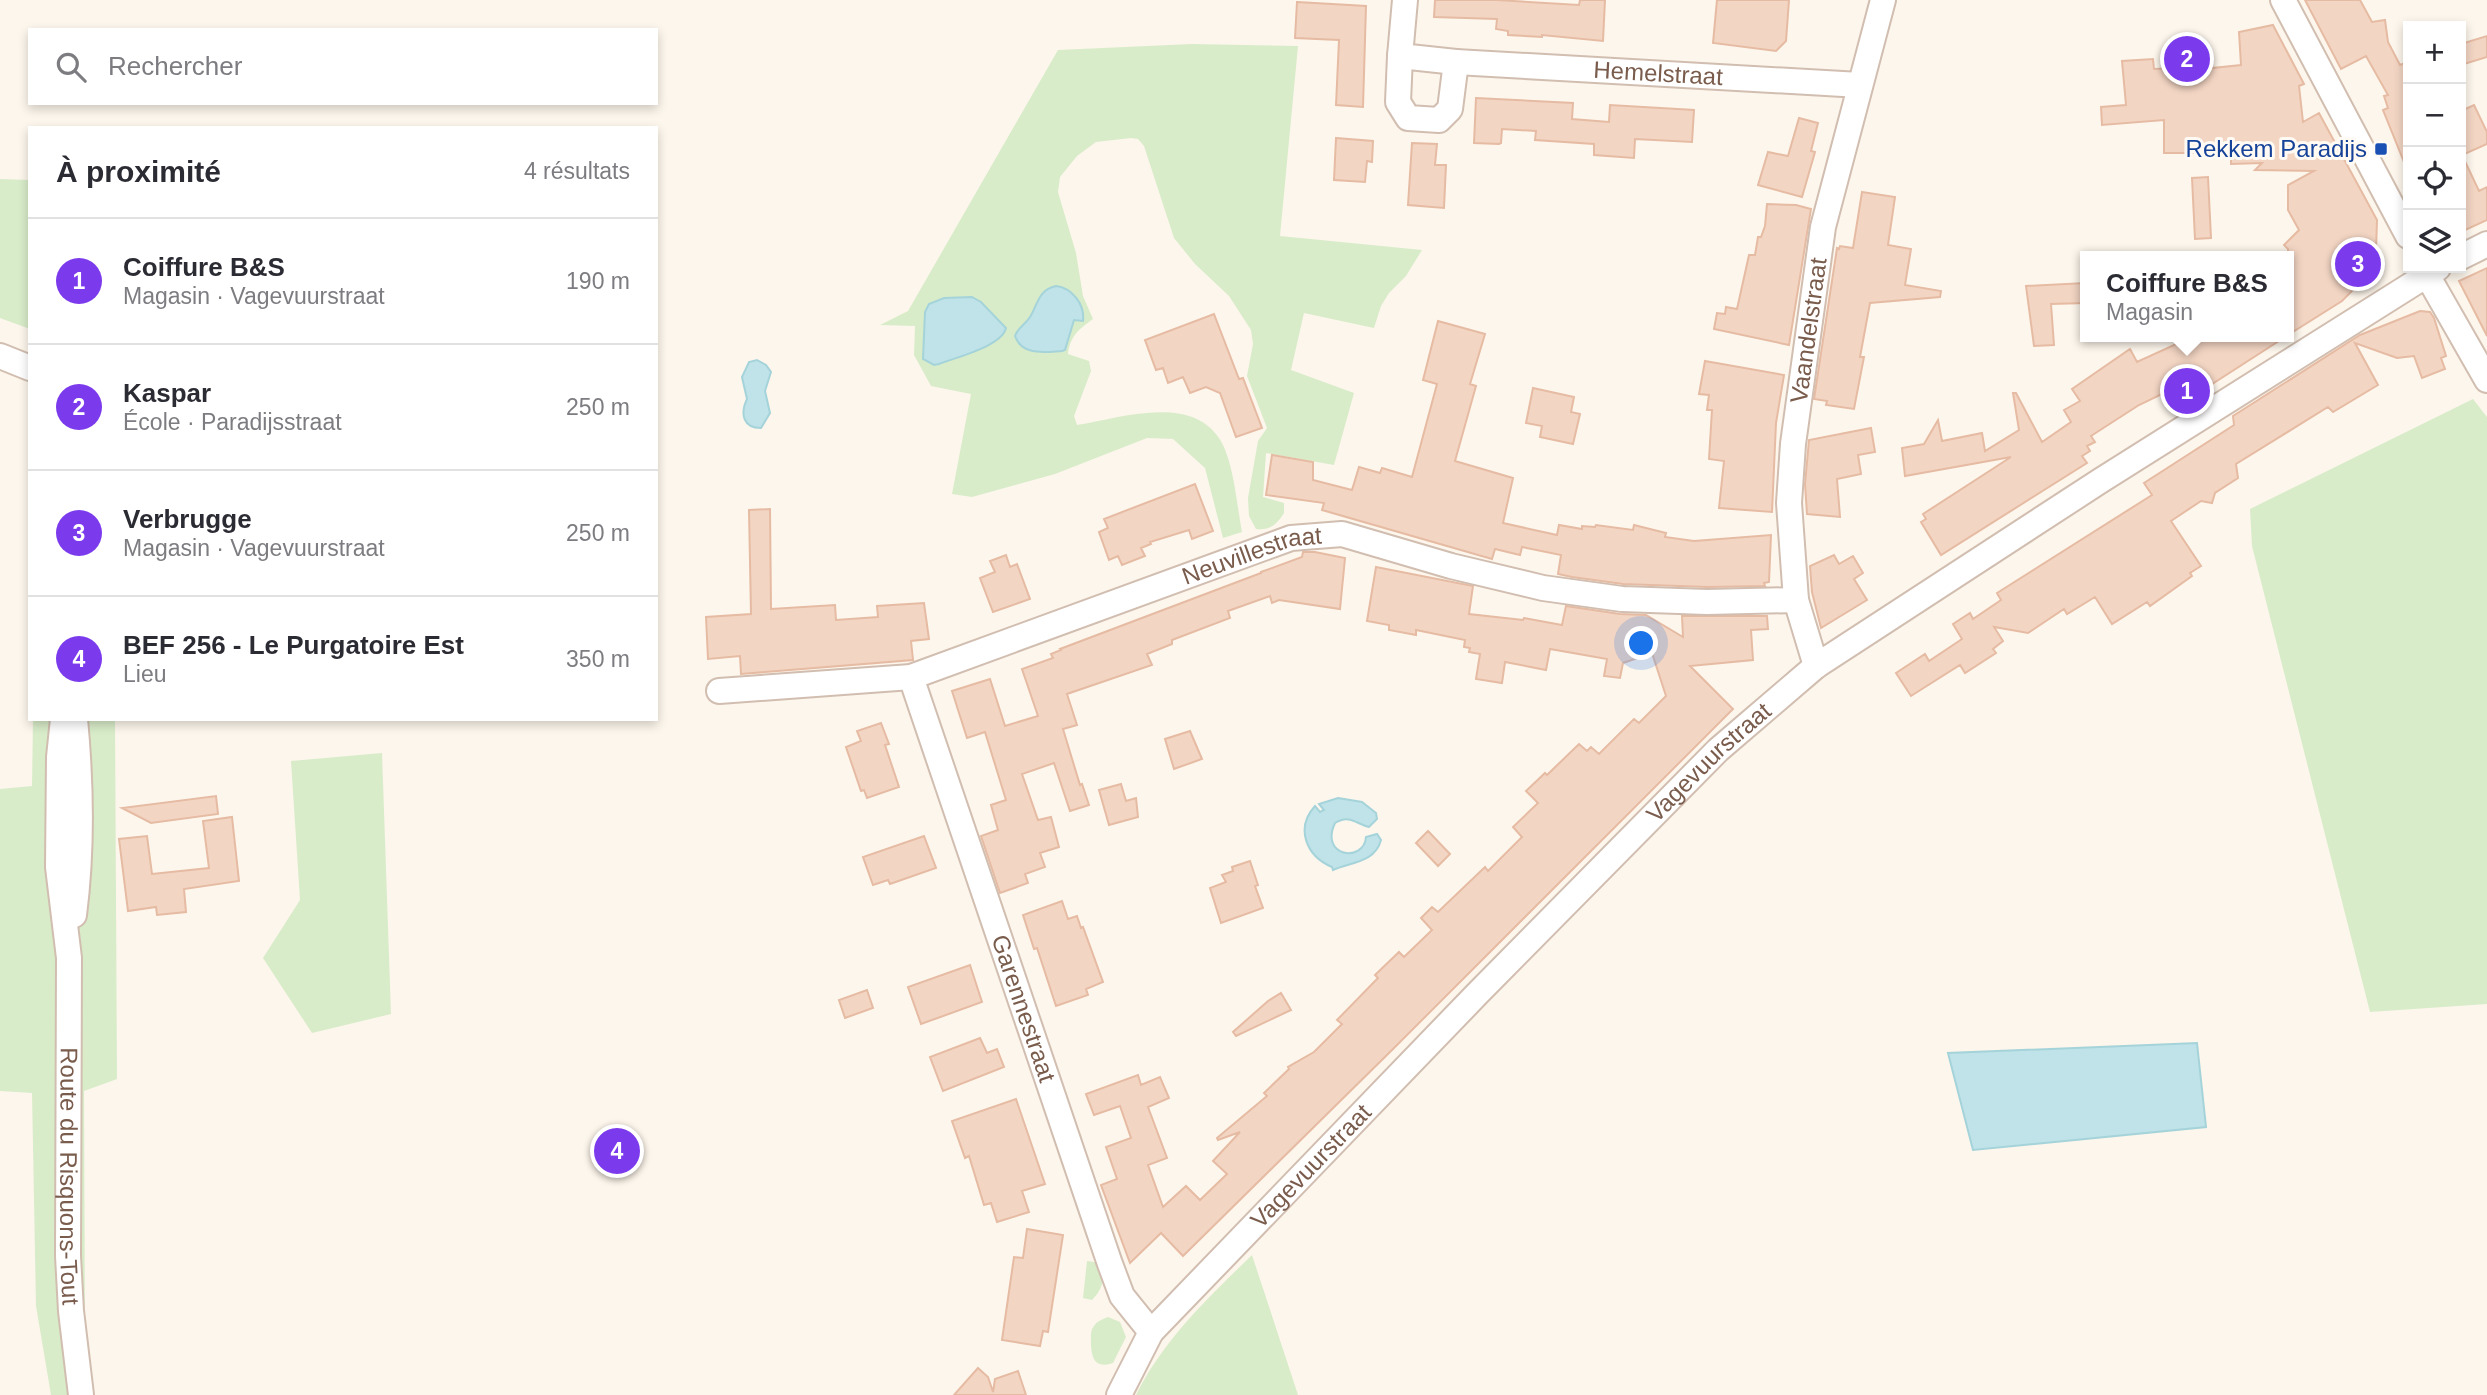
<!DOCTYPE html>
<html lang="fr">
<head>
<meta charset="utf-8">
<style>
	:root { --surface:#fff; --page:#f2f2f3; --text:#2b2b33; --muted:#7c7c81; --line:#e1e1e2; --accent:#7c3aed }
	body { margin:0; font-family:Arial,sans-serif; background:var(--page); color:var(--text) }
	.controls { position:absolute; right:21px; top:21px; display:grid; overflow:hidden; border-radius:0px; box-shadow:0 4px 10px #0003 }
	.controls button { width:63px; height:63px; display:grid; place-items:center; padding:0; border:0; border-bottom:2px solid var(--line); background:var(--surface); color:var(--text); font:35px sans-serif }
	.you { position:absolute; left:1642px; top:644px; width:24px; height:24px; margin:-18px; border:5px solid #fff; border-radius:50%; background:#1a73e8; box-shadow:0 0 0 10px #1a73e833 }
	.badge { display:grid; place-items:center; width:46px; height:46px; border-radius:50%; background:var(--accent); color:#fff; font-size:23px; font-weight:700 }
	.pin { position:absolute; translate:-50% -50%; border:4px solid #fff; box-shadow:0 2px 7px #0006 }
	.popup { position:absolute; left:2080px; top:251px; width:214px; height:91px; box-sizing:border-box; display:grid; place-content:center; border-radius:0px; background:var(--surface); filter:drop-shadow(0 2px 5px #0005); font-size:23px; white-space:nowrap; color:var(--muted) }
	.popup b { font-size:26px; color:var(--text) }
	.popup::after { content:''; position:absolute; left:50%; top:100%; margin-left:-14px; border:14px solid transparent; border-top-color:var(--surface) }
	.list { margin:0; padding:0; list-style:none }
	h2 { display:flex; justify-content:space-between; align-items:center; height:91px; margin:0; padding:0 28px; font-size:30px }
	h2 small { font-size:23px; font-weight:400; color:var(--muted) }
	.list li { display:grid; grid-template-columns:46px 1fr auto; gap:21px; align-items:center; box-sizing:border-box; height:126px; padding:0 28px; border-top:2px solid var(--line) }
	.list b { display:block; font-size:26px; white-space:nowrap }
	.list p { margin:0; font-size:23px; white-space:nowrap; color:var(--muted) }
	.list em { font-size:23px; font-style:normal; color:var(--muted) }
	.icon { flex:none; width:38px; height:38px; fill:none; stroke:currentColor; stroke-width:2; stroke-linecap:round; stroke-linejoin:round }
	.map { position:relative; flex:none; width:2487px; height:1395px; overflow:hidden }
	.search { position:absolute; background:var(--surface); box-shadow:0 4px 10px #0003; left:28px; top:28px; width:630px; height:77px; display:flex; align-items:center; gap:18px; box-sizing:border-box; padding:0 24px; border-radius:0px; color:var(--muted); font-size:26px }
	.panel { position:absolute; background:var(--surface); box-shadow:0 4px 10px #0003; left:28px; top:126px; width:630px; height:595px; border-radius:0px }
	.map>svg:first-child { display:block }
	.green { fill:#d8ecc9 }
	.water { fill:#bfe3e8; stroke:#a5d3da; stroke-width:2 }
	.building { fill:#f3d5c3; stroke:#e6bba3; stroke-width:2 }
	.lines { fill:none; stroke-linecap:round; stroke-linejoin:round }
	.minor-casing { stroke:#d1beb0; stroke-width:28 }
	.minor { stroke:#fff; stroke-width:24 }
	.transit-dot { fill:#1a4fb4; stroke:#fffaf3; stroke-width:2.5 }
	.labels { text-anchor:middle; stroke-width:6; stroke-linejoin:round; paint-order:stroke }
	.street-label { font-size:24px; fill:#7a5c4d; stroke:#fffaf3 }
	.transit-label { font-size:24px; fill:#164399; stroke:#fffaf3; text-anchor:end }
</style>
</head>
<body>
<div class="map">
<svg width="2487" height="1395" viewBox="0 0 2487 1395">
	<rect width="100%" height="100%" fill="#fdf6ec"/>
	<path class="green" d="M1192,44l106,2 -18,190 142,14 -16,26 -17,17 -8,13 -7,22 -70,-15 -13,57 63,23 -20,72 -68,-12 -3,44 21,6v10c-7,11 -14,18 -28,16l-7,-13 -1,-18 10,-57 9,-13 -20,-52 6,-32 -2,-14 -22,-34 -34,-32 -21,-26 -30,-92 -6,-7 -7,-1 -35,4 -19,14 -17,21 -2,15 18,61 7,43 10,23c-14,10 -23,17 -25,35l21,7 2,10 -17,45 3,9c43,-7 118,-33 145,18 12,23 15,63 20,89l-19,6 -18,-70 -32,-29 -26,-1 -92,36 -83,23 -20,-3 19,-100 -40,-8 -17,-31 1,-29 -35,-1 28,-14 150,-261z
		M0,179l30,1v149l-30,-11z
		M2473,399l14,18v587l-117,8 -118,-466 -2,-37z
		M33,719h82l2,360 -33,12 1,246 9,58h-43l-15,-89 -4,-213 -32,-2v-302l32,-3z
		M382,753l9,261 -79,19 -49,-75 37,-58 -9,-139z
		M1252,1255l46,140h-162c28,-56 72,-97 116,-140z
		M1087,1261l14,2c3,16 3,25 -9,37l-9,-2z
		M1108,1317l12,5 6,15 -13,26c-17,6 -22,-4 -22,-20 0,-6 -1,-12 3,-17 3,-5 9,-7 14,-9z"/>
	<path class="water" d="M1056,286c16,2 29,18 27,35l-9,-1 -9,30 -3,1c-18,1 -40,5 -47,-15 3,-9 10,-11 15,-19 8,-13 8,-27 26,-31z
		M972,297l9,5 25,26c-4,18 -49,29 -67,36l-5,1 -11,-6 2,-47 4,-8 15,-6z
		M757,360l9,5 5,7 -6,19 5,22 -9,15c-18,0 -21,-14 -14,-29l-5,-22 7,-15z
		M1338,798l24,4 14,11 1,6 -8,8c-13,-3 -19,-13 -34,-4 -16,34 29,40 31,14l11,-3 4,6c-6,23 -31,22 -48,30l-1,-3c-26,-11 -37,-39 -17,-61l5,6 4,-2 -5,-6z
		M2197,1043l9,84 -233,23 -25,-97z"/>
	<path class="building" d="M1435,0h62l82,5 1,-5h25l-2,41 -61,-6v2l-34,-2v-4l-12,-2 1,-10 -63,-2z
		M1717,0h72l-3,41 -10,10 -63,-8z
		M2305,0h55l12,22 13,-2 3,22 12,23 8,-3v110l-25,-62 5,-2 -4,-12 4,-1 -22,-39 -25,13z
		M1297,2l69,4 -3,101 -27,-2 3,-65 -44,-2z
		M2273,25l31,59 -5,2 4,36 16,-9 58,107 -1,31 -11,27 -23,23 -54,34v-86l-4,-4 15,-15 -11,-20v-25l26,-14 -59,-1 7,-7 -31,1v-11h-67v-33l-62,5 -1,-18 25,-2 -4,-44 31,-2 1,10 20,-1 -1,4 68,-7 -2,-33z
		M2487,36v21l-26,8v-21z
		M1476,98l97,5 -1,16 37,3 1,-17 84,5 -2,32 -57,-3 -1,19 -40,-3v-11l-59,-4 1,-9 -34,-2 -1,14 -2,1 -25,-1z
		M2474,105l13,27v12l-25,11 17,36 8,-4v33l-26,12v-121z
		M1799,118l19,5 -7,28 4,1 -13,45 -44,-12 10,-33 20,4z
		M1336,138l37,3 -1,21 -5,-1 -2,21 -31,-2z
		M1412,143l25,1 -2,21h11l-2,43 -36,-3z
		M2208,177l3,61 -16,1 -3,-61z
		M1862,192l33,5 -7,48 23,4 -6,36 36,6 -1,6 -70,6 -10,54h4l-10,52 -28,-4 1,-4 -13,-2 23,-151 2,1 1,-3 13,2z
		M1767,204l29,1 15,4 -22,136 -75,-16 3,-16 8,1 1,-7 11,2 12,-54h6l3,-18h3l4,-11z
		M2487,268v68l-28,-55z
		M2085,283v20l-34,1 3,41 -20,1 -8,-60z
		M2420,311l10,1 4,6 12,38 -5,2 4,11 -23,9 -8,-22 -17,2 -42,-15 23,42 -45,27 -5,-5 -92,57 2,14 -23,15 -3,10 -11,-2 -30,20 30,45 -11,7 2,3 -42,30 -3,-4 -35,22 -17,-27 -28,17 -3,-5 -36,24 -34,-6 9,14 -10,8 3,4 -31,20 -5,-8 -49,31 -15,-23 29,-19 4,7 33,-22 -9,-15 17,-11 3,6 28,-19 -4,-7 155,-98 -8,-12 90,-58 -1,-9 127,-81z
		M1214,314l25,65 4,-1 19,50 -26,9 -16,-44 -14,-6 -16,6 -7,-16 -15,6 -5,-15 -7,2 -11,-30z
		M1438,321l47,13 -15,50 6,2 -21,75 58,17 -10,45 54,12 2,-10 23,4v-3l13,1 1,-2 37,5 1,-5 32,8 -1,4 29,4 77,-6 -2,47 -5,1 1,3 -58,1 -84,-3 -51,-7 -14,-3 3,-19 -39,-8 -2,8 -25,-6 -3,10 -170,-49 2,-7 -58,-8 6,-40 41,7v18l39,10 7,-23 21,6 2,-5 30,9 25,-93 -14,-4z
		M2181,337h104l-107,69 -8,-16 -31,15 -48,31 4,6 -8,4 3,5 -8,5 5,7 -146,92 -20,-33 5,-3 -3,-5 88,-57 -106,19 -3,-28 22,-4 14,-24 4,21 40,-8 3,18 34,-21 -6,-37h3l26,49 29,-20 -7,-12 16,-9 -8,-12 58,-40 7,13 46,-21z
		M1705,361l79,14 -8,48 -4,89 -53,-4 5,-47 -15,-2 3,-49h-5l2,-15 -10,-1z
		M1533,388l41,9 -3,15 9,2 -7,30 -33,-7 2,-11 -16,-3z
		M1871,428l4,24 -17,3 3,19 -24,5 3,38 -33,-3 -2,-30 4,-44z
		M1195,484l18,47 -21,8 -3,-9 -39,12 1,2 -10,4 4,8 -23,9 -4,-9 -9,4 -10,-28 9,-4 -4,-9z
		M770,509l1,100 64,-4 1,15 42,-3 -1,-11 47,-3 5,36 -18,2 2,19 -172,14 -1,-18 -32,3 -2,-42 45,-3 -2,-104z
		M1303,552h12l30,6 -5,51 -61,-9 -7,3 -2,-7 -42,15 2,7 -58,22v4l-25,10 5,11 -85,29 10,31 -14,4 17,56 2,-1 7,21 -19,6 -16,-48 -32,11 16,46 13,-3 8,30 -19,6 5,14 -20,7 3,9 -28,10 -19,-57 17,-6 -7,-25 15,-5 -21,-68 -18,6 -15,-47 38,-12 15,47 33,-10 -16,-47 31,-11 -2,-4 10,-4 -1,-1 201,-76v-1l41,-15z
		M1006,555l4,12 7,-3 13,35 -37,13 -13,-34 15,-6 -5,-11z
		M1834,555l5,9 14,-8 10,17 -9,6 13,21 -46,28 -9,-36 -2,-26z
		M1376,567l97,19 -4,28 54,6 1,-2 38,7 4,-19 54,8 26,1 37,22 -1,-21h85l1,13 -17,1 2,30 -63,6 43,43 -340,340 -210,207 -22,-23 -31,30 -29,-78 16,-6 -11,-32 25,-9 -11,-32 -26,9 -8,-21 52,-19 3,10 19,-8 9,21 -21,9 19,51 -19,7 15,42 23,-21 14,14 27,-26 -14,-13 27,-29 -22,8 -1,-2 50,-42 -3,-3 25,-24 -1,-2 26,-15 28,-28 -5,-4 41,-42 -3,-3 24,-23 5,5 28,-27 -11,-12 11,-11 6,5 47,-45 3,4 34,-34 -9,-10 25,-24 -12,-12 19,-18 2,2 32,-31 8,7 4,-4 8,7 35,-35 5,4 27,-27 -14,-43 -29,10 -3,15 -16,-2 3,-17 -57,-10 -4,21 -41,-8 -3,21 -26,-4 4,-25 -11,-2 1,-4 -6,-1 1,-7 -49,-10v5l-27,-5v-5l-22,-4z
		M881,723l8,21 -4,1 14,42 -32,11 -3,-8 -3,1 -15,-44 15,-6 -4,-10z
		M1190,731l12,28 -28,10 -9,-30z
		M1121,784l5,17 10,-3 2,19 -29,8 -10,-35z
		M216,796l2,18 -67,9 -29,-15z
		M232,817l7,64 -55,8 2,23 -29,3 -1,-8 -28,4 -9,-72 28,-3 5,38 57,-6 -6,-47z
		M1428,831l22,23 -12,12 -22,-23z
		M924,836l12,32 -46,16 -2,-4 -15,5 -10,-28z
		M1250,861l8,24 -3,1 8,22 -42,15 -11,-35 16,-6 -4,-7 11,-4 -1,-4z
		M1062,901l6,18 9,-3 4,12 2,-1 20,55 -17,7 2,6 -32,11 -19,-58 -3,1 -11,-34z
		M970,965l12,37 -61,22 -13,-37z
		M867,990l6,18 -28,10 -6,-18z
		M1281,993l10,17 -55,26 -3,-4 35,-31z
		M980,1038l7,15 10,-4 7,18 -61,24 -13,-34z
		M1016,1099l29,85 -23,7 7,21 -32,10 -6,-19 -7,2 -15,-49 -4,2 -13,-37z
		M608 1151a9 9 0 1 1 18 0a9 9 0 1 1-18 0Z
		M1027,1229l36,6 -15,97 -5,-1 -3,15 -38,-6 12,-83 9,1z
		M978,1368l10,9 5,15 2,-13 23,-8 8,24h-72z"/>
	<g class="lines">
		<g class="minor-casing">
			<g id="minor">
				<path id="s1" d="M1405,0l-5,56 56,6 404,23"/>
				<path d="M2283,0l125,236"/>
				<path d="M1400,56l-2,46 10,16 31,2 11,-11 6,-47"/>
				<path d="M2461,257l26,-13"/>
				<path d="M2423,268l64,112"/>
				<path d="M0,356l30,12"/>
				<path id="s2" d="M1816,666l-20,-66 -7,-97 4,-59 30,-217 60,-227"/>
				<path id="s3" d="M911,677l199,587 12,32 29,36"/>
				<path id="s4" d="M719,691l192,-14 380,-139 51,-4 109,32 92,22 79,11 85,3 89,-2"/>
				<path id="s5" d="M63,719l-4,38 -1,110 11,91 -1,298 3,55 10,84"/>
				<path d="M74,915c8,-62 7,-133 1,-196"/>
				<path id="s6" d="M1119,1395l32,-63 326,-338 241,-244 98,-84 284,-185 338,-213"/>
			</g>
		</g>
		<use href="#minor" class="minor"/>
	</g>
	<rect class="transit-dot" x="2374" y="142" width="14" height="14" rx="3.5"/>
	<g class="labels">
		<g class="street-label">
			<text dy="8" stroke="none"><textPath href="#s1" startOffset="315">Hemelstraat</textPath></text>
			<text dy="8" stroke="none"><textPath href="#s2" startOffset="340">Vaandelstraat</textPath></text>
			<text dy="8" stroke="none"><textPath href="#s4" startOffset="555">Neuvillestraat</textPath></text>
			<text dy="8" stroke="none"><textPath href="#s6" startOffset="868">Vagevuurstraat</textPath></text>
			<text dy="8" stroke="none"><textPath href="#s3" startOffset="350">Garennestraat</textPath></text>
			<text dy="8" stroke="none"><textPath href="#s6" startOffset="301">Vagevuurstraat</textPath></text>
			<text dy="8" stroke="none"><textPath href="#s5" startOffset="458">Route du Risquons-Tout</textPath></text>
		</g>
		<g class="transit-label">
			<text x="2367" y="157">Rekkem Paradijs</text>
		</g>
	</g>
</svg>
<div class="controls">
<button>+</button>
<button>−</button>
<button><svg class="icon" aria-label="locate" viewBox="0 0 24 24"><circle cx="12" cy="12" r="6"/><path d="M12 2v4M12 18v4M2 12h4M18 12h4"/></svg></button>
<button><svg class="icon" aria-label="layers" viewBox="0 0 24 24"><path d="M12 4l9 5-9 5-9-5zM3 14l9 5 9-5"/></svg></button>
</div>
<div class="you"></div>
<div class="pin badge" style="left:2187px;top:391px">1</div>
<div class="popup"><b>Coiffure B&amp;S</b>Magasin</div>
<div class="pin badge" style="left:2187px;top:59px">2</div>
<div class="pin badge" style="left:2358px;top:264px">3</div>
<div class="pin badge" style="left:617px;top:1151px">4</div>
<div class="search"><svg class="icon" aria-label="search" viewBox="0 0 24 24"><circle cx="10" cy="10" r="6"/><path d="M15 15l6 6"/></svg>Rechercher</div>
<section class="panel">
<h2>À proximité<small>4 résultats</small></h2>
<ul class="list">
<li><span class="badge">1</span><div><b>Coiffure B&amp;S</b><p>Magasin · Vagevuurstraat</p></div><em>190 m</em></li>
<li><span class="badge">2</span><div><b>Kaspar</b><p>École · Paradijsstraat</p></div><em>250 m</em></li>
<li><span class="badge">3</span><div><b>Verbrugge</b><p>Magasin · Vagevuurstraat</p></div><em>250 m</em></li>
<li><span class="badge">4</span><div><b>BEF 256 - Le Purgatoire Est</b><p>Lieu</p></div><em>350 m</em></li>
</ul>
</section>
</div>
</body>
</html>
